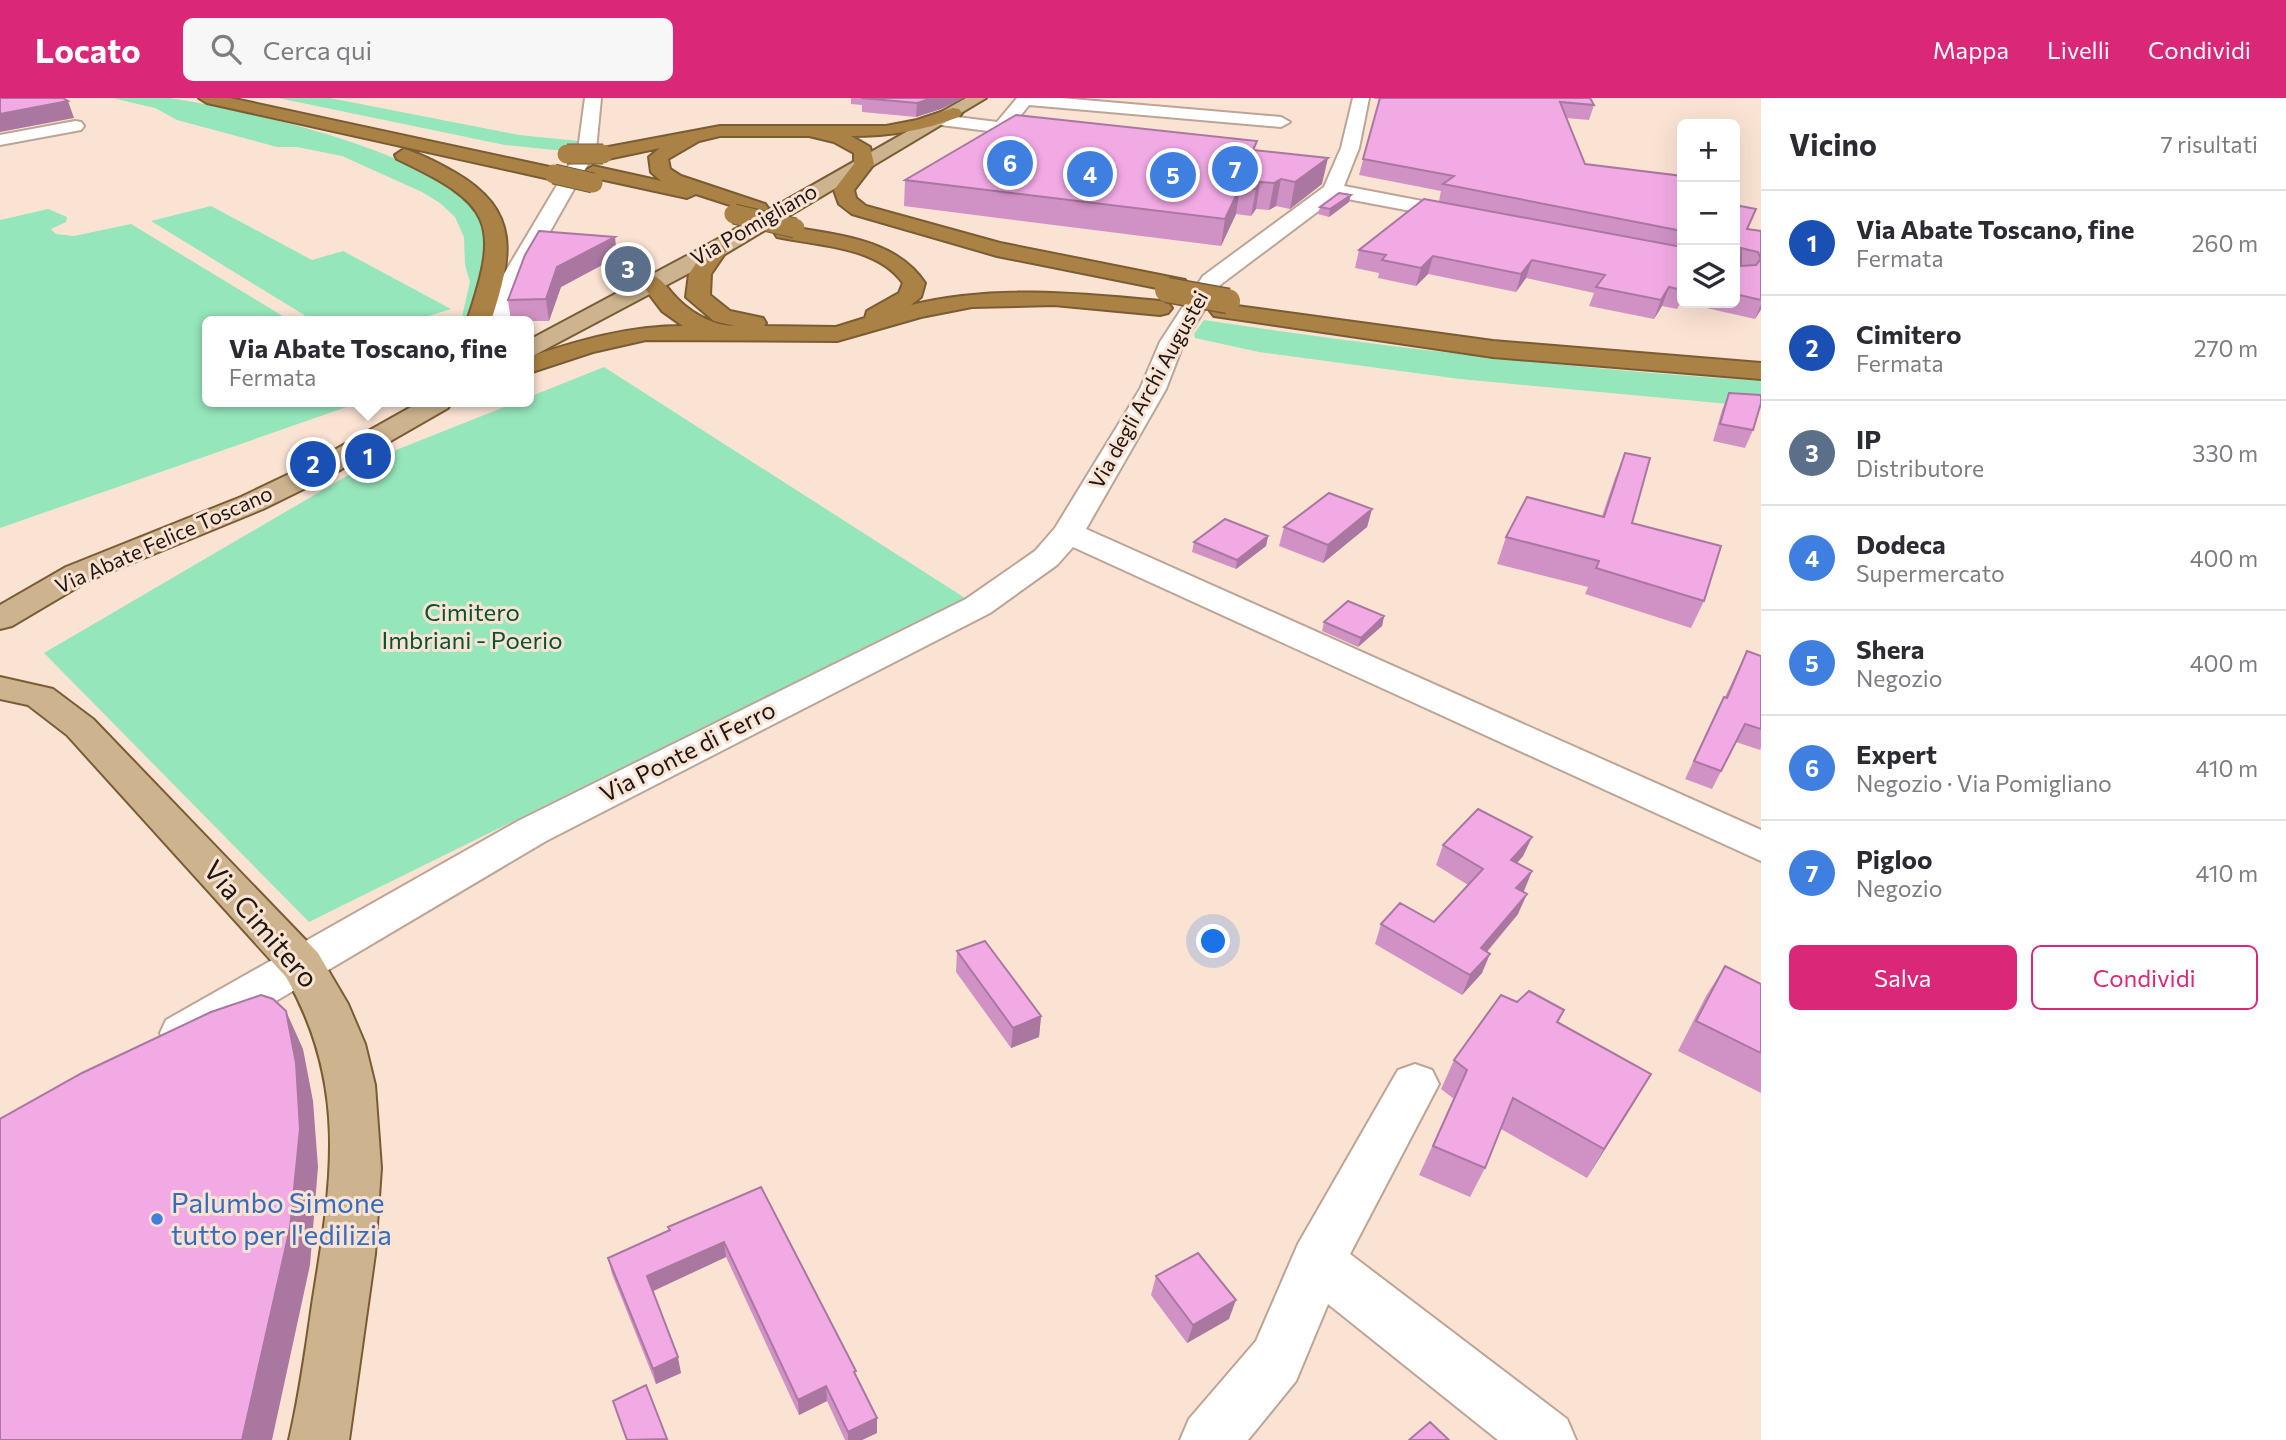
<!DOCTYPE html>
<html lang="it">
<head>
<meta charset="utf-8">
<style>
	:root { --surface:#fff; --page:#f7f7f7; --text:#2b2b33; --muted:#7c7c81; --line:#e1e1e2; --accent:#db2777 }
	body { margin:0; font-family:Commissioner,sans-serif; background:var(--page); color:var(--text) }
	.controls { position:absolute; right:21px; top:21px; display:grid; overflow:hidden; border-radius:10px; box-shadow:0 7px 28px #0002 }
	.controls button { width:63px; height:63px; display:grid; place-items:center; padding:0; border:0; border-bottom:2px solid var(--line); background:var(--surface); color:var(--text); font:35px sans-serif }
	.you { position:absolute; left:1214px; top:844px; width:24px; height:24px; margin:-18px; border:5px solid #fff; border-radius:50%; background:#1a73e8; box-shadow:0 0 0 10px #1a73e833 }
	.badge { display:grid; place-items:center; width:46px; height:46px; border-radius:50%; background:var(--accent); color:#fff; font-size:23px; font-weight:700 }
	.pin { position:absolute; translate:-50% -50%; border:4px solid #fff; box-shadow:0 2px 7px #0006 }
	.popup { position:absolute; left:202px; top:218px; width:332px; height:91px; box-sizing:border-box; display:grid; place-content:center; border-radius:10px; background:var(--surface); filter:drop-shadow(0 2px 5px #0005); font-size:23px; white-space:nowrap; color:var(--muted) }
	.popup b { font-size:26px; color:var(--text) }
	.popup::after { content:''; position:absolute; left:50%; top:100%; margin-left:-14px; border:14px solid transparent; border-top-color:var(--surface) }
	.list { margin:0; padding:0; list-style:none }
	h2 { display:flex; justify-content:space-between; align-items:center; height:91px; margin:0; padding:0 28px; font-size:30px }
	h2 small { font-size:23px; font-weight:400; color:var(--muted) }
	.list li { display:grid; grid-template-columns:46px 1fr auto; gap:21px; align-items:center; box-sizing:border-box; height:105px; padding:0 28px; border-top:2px solid var(--line) }
	.list b { display:block; font-size:26px; white-space:nowrap }
	.list p { margin:0; font-size:23px; white-space:nowrap; color:var(--muted) }
	.list em { font-size:23px; font-style:normal; color:var(--muted) }
	.actions { display:flex; gap:14px; padding:21px 28px }
	.actions a { flex:1; padding:16px 0; border:2px solid var(--accent); border-radius:10px; text-align:center; font-size:24px; color:var(--accent) }
	.actions .main { background:var(--accent); color:#fff }
	.icon { flex:none; width:38px; height:38px; fill:none; stroke:currentColor; stroke-width:2; stroke-linecap:round; stroke-linejoin:round }
	.map { position:relative; flex:none; width:1761px; height:1342px; overflow:hidden }
	header { display:flex; align-items:center; gap:42px; box-sizing:border-box; height:98px; padding:0 35px; background:var(--accent); color:#fff }
	header strong { font-size:33px }
	nav { display:flex; gap:38px; margin-inline-start:auto; font-size:24px }
	.search { width:490px; height:63px; background:var(--page); display:flex; align-items:center; gap:18px; box-sizing:border-box; padding:0 24px; border-radius:10px; color:var(--muted); font-size:26px }
	main { display:flex }
	aside { flex:1; background:var(--surface) }
	.map>svg:first-child { display:block }
	.green { fill:#96e6bb }
	.lines { fill:none; stroke-linecap:round; stroke-linejoin:round }
	.minor-casing { stroke:#bca596; stroke-width:4 }
	.major-casing { stroke:#7a5c33; stroke-width:4 }
	.highway-casing { stroke:#7a5c33; stroke-width:4 }
	.minor { fill:#fff; fill-rule:evenodd }
	.major { fill:#cdb48f; fill-rule:evenodd }
	.highway { fill:#ab8245; fill-rule:evenodd }
	.highway-bridge-far1-casing { stroke:#7a5c33; stroke-width:21; stroke-linecap:butt }
	.highway-bridge-casing { stroke:#7a5c33; stroke-width:27; stroke-linecap:butt }
	.highway-bridge-far1 { stroke:#ab8245; stroke-width:19 }
	.highway-bridge { stroke:#ab8245; stroke-width:24 }
	.wall { fill:#d092c5 }
	.shaded-wall { fill:#a977a0 }
	.building { fill:#f2aae5; stroke:#a977a0; stroke-width:2; fill-rule:evenodd }
	.shop-dot { fill:#3f7fe0; stroke:#fbe3d3; stroke-width:2.5 }
	.labels { text-anchor:middle; stroke-width:6; stroke-linejoin:round; paint-order:stroke }
	.far-street-label { font-size:21px; fill:#1e1611; stroke:#fbe3d3 }
	.park-label { font-size:24px; fill:#055234; stroke:#fbe3d3 }
	.street-label { font-size:24px; fill:#1e1611; stroke:#fbe3d3 }
	.near-street-label { font-size:28px; fill:#1e1611; stroke:#fbe3d3 }
	.near-shop-label { font-size:28px; fill:#366cbe; stroke:#fbe3d3; text-anchor:start }
</style>
</head>
<body>
<header>
<strong>Locato</strong>
<div class="search"><svg class="icon" aria-label="search" viewBox="0 0 24 24"><circle cx="10" cy="10" r="6"/><path d="M15 15l6 6"/></svg>Cerca qui</div>
<nav><a>Mappa</a><a>Livelli</a><a>Condividi</a></nav>
</header>
<main>
<div class="map">
<svg width="1761" height="1342" viewBox="0 0 1761 1342">
	<rect width="100%" height="100%" fill="#fbe3d3"/>
	<path class="green" d="M112,0c19,0 40,0 58,0 70,11 301,59 319,136 5,22 -15,66 -22,87h-6l9,-39 -5,-17 -1,-28 -9,-20 -15,-14 -18,-11 -80,-36 -45,-9h-20l-100,-27 -22,-12z
		M278,0h52l189,37 60,6 -5,11 -69,-7z
		M211,108l101,54 31,-9 108,58 -32,10 2,2h-107l-163,-100z
		M48,111l19,8 -1,5 -15,7 5,5 18,2 57,-12 160,97h-84v81h154l-361,126v-308z
		M1204,222c185,28 370,49 557,61v26l-301,-28 -201,-27 -64,-14 -1,-4z
		M604,269l361,231 -656,324 -265,-269 337,-197 136,-54h12v-5z"/>
	<g class="lines">
		<g class="minor-casing">
			<path id="minor" d="M585,0h16l-5,52 -70,124 -17,47h-24l19,-47 74,-124z
				M1017,0h44l220,19 9,5 -9,5 -252,-22 -15,19 35,5 3,4 -3,4 -6,1 -102,-13 -9,-5 9,-5 56,7z
				M1353,0h16l-10,50 -15,38 125,24 10,6 -10,6 -132,-25 -117,88 -36,57 -18,47 -80,140 675,301v31l-688,-314 -16,18 -67,48 -444,228 -346,205 -17,6 -17,-6 -6,-13 6,-13 352,-199 448,-222 69,-48 20,-23 85,-139 20,-47 43,-66 121,-89 17,-39z
				M75,23l6,1 3,4 -3,4 -81,15v-10z
				M1415,966l17,6 7,14 -89,170 217,165 9,21h-78l-170,-136 -32,77 -48,59h-68l9,-21 67,-78 42,-97 100,-174z"/>
		</g>
		<g class="major-casing">
			<path id="major" d="M966,0h20l-261,156 -196,104v-18l180,-96z
				M420,304h32l-4,6 -122,70 -63,31 -175,72 -76,45 -12,3v-24l66,-38 175,-70 65,-31z
				M0,579l53,12 40,30 225,234 30,51 17,40 10,41 6,83 -6,86 -26,186h-60c11,-47 17,-94 24,-142 19,-117 35,-213 -27,-321l-219,-242 -39,-30 -28,-6z"/>
		</g>
		<g class="highway-casing">
			<path id="highway" d="M199,0h31l324,70 10,6 -10,6 -347,-77z
				M953,10l6,1 3,4 -3,4c-37,14 -69,19 -108,19l19,11 4,17 -20,26 2,8 10,8 134,37 185,37 3,5 -3,5 -8,2 -180,-36 -145,-42 -13,-10 -5,-14 20,-26v-11l-20,-11 -25,-6h-89l-21,5 -31,18 2,10 11,7 84,28 3,4 -3,4 -7,2 -62,-20 -9,4 -101,-22 -3,-4 10,-6 68,15 -10,-9 -2,-15 11,-9 -57,12 -9,-6 9,-6 117,-22h166l31,-6z
				M404,51c17,5 34,14 50,23 68,39 58,84 37,149h-24c34,-100 25,-117 -70,-162l-2,-4z
				M785,128c50,9 110,12 140,57l-4,14 -10,8c83,-20 165,-12 249,-4l8,2 4,5 -4,5 -8,2 -106,-10 -82,2 -51,10 -84,24 -191,-1 -53,12 -64,21v-16c51,-17 100,-31 154,-31l-21,-15 -22,-29 11,-7c10,3 14,10 21,18 15,18 40,33 63,33l-21,-5 -28,-24 3,-23 20,-30 8,-2 11,7 -17,25 -1,21 20,16 33,7 3,5 -2,3 72,1 29,-9 2,-7 32,-18 4,-10c-26,-37 -85,-37 -126,-46l-3,-5z
				M1222,206l271,37 268,22v16l-268,-22 -279,-41 -4,-5 4,-5z"/>
		</g>
		<use href="#minor" class="minor"/>
		<use href="#major" class="major"/>
		<use href="#highway" class="highway"/>
		<g class="highway-bridge-far1-casing">
			<path id="highway-bridge-far1" d="M567,56h36
				M554,76l39,9
				M734,116l61,14"/>
		</g>
		<g class="highway-bridge-casing">
			<path id="highway-bridge" d="M1167,192l61,11"/>
		</g>
		<use href="#highway-bridge-far1" class="highway-bridge-far1"/>
		<use href="#highway-bridge" class="highway-bridge"/>
	</g>
	<path class="wall" d="M851,0h112l-22,11 -25,8 -54,-5v-7l-11,-1z
		M1374,0h216l4,7 -5,15 -23,-2 19,46 97,12v126h-1l-4,7 -15,-3 -8,13 -65,-13 5,-13 -68,-15 -10,14 -88,-18 -12,12 -38,-8 1,-5 -24,-5 4,-18 80,-49 2,-10 -82,-16 20,-76h-5z
		M1256,52l66,34 -32,25 -14,-3 -7,4 -13,-1 -5,7 -15,-2 -15,32 -317,-40 1,-26z
		M1349,104l-20,15 -11,-3 2,-7z
		M1735,107l13,24 13,2v79l-6,9 -71,-16h51z
		M617,159l-56,30 -12,34h-38l-3,-21z
		M1729,295l24,37 -8,18 -32,-7 9,-31z
		M1625,355l7,70 72,78 -13,27 -106,-34 3,-7 -91,-23 9,-27 96,-21 13,-38z
		M1372,411l-5,18 -44,36 -44,-17 5,-19z
		M1268,438l-2,10 -30,23 -44,-17 2,-10z
		M1384,518l-2,10 -24,21 -36,-16 2,-9z
		M1747,553l14,5v92l-1,2 -24,-8 -24,47 -27,-10 30,-64 9,-18h1z
		M1532,739l-9,19 -6,7 15,8 -9,21 -5,22 -31,38 -5,21 -20,22 -87,-51 6,-20 53,-2 34,-37 -32,-20 7,-20z
		M957,853l84,65 -2,21 -28,11 -55,-76z
		M1725,868l36,18v109l-83,-42 28,-55z
		M1517,904l47,8 -6,13 93,51 -64,104 -86,-49 -16,39 -15,29 -51,-22 35,-76 -13,-10 13,-29z
		M761,1089l116,231v15l-15,7h-17l-18,-39 -28,14 -73,-158 -73,34 28,82 -25,11 -44,-110 -4,-16 61,-27 -1,-4z
		M1156,1178l73,43 -42,24 -36,-48z"/>
	<path class="shaded-wall" d="M933,0h30l-22,11 -25,8 1,-14z
		M68,3l6,17 -74,14v-18z
		M1328,60l-6,26 -32,25 5,-27z
		M1281,81l-5,27 -7,4 5,-27z
		M1260,84l-4,27 -5,7 5,-27z
		M1240,89l-4,27 -15,32 4,-27z
		M1351,97l-2,7 -20,15 1,-8z
		M615,139l2,20 -56,30 -12,34 -3,-22 11,-32z
		M1433,158l-5,18 -12,12 5,-18z
		M1532,162l-6,18 -10,14 5,-18z
		M1669,189l-7,19 -8,13 7,-19z
		M1761,206v5l-6,10z
		M1372,411l-5,18 -44,36 5,-18z
		M1268,438l-2,10 -30,23 1,-9z
		M1384,518l-2,10 -24,21 3,-9z
		M1532,739l-9,19 -21,24 9,-20z
		M1532,773l-8,20 -17,17 9,-20z
		M1527,796l-9,20 -45,54 8,-20z
		M1490,856l-8,19 -20,22 8,-20z
		M286,913l17,38 10,52 5,66 -8,98 -38,175h-30z
		M1041,918l-2,21 -28,11 2,-20z
		M1651,976l-17,29 -47,75 17,-29z
		M724,1144l2,15 -75,35 -4,-16z
		M1236,1202l-7,19 -42,24 6,-18z
		M678,1259l3,16 -25,11 -3,-15z
		M826,1288l1,15 -28,14 -1,-15z
		M877,1320v15l-15,7h-14v-8z"/>
	<path class="building" d="M0,0h63l5,3 -68,13z
		M861,0h72l-16,5z
		M1380,0h210l4,7 -34,-3 25,62 97,12v13l-3,6h3v36l-239,-47 11,-8 -91,-17z
		M1016,17l241,26 -4,9 75,8 -33,24 -14,-3 -7,4 -14,-1 -4,7 -16,-2 -15,32 -320,-39z
		M1339,95l12,2 -21,14 -10,-2z
		M1424,101l258,48v43l-13,-3 -8,13 -65,-13 9,-12 -73,-15 -11,14 -88,-18 -12,12 -39,-8 4,-5 -27,-5z
		M1735,107l21,4 -9,20 14,2v69l-26,-6zM1741,150l17,4 3,7 -5,6 -15,1z
		M539,133l76,6 -58,30 -11,32 -38,1 17,-45z
		M1729,295l32,2v8l-8,27 -33,-6z
		M1625,355l25,5 -18,65 89,23 -17,55 -108,-33 3,-7 -93,-24 21,-40 77,20z
		M1329,395l43,16 -44,36 -44,-18z
		M1225,421l43,17 -31,24 -43,-18z
		M1348,503l36,15 -23,22 -37,-16z
		M1747,553l14,5v73l-16,-5 -24,47 -27,-10 30,-64 3,1z
		M1478,711l54,28 -21,23 21,11 -16,17 11,6 -46,54 9,6 -20,21 -89,-51 19,-21 34,19 49,-53 -40,-24z
		M985,843l56,75 -28,12 -56,-77z
		M1725,868l36,18v69l-65,-32z
		M1529,893l35,19 -7,12 94,52 -47,75 -91,-51 -28,70 -52,-22 34,-76 -13,-10 47,-65 16,7z
		M261,897l12,4 13,12 10,52 4,66 -10,99 -48,212h-242v-321l82,-46 129,-61z
		M761,1089l95,184 -2,1 23,46 -29,14 -22,-46 -28,14 -74,-158 -77,34 31,81 -25,12 -45,-111 62,-28 -2,-3z
		M1198,1155l38,47 -43,25 -37,-49z
		M646,1287l21,54 -40,1 -14,-39z
		M1430,1324l19,18h-40z"/>
	<circle class="shop-dot" cx="157" cy="1121" r="7"/>
	<g class="labels">
		<g class="far-street-label">
			<text transform="translate(754 127) rotate(-30)" y="7">Via Pomigliano</text>
			<text transform="translate(1149 292) rotate(-61)" y="7">Via degli Archi Augustei</text>
			<text transform="translate(164 442) rotate(-24)" y="7">Via Abate Felice Toscano</text>
		</g>
		<g class="park-label">
			<text x="472" y="523">Cimitero<tspan x="472" dy="28">Imbriani - Poerio</tspan></text>
		</g>
		<g class="street-label">
			<text transform="translate(688 654) rotate(-27)" y="8">Via Ponte di Ferro</text>
		</g>
		<g class="near-street-label">
			<text transform="translate(261 826) rotate(49)" y="10">Via Cimitero</text>
		</g>
		<g class="near-shop-label">
			<text x="171" y="1115">Palumbo Simone<tspan x="171" dy="32">tutto per l'edilizia</tspan></text>
		</g>
	</g>
</svg>
<div class="controls">
<button>+</button>
<button>−</button>
<button><svg class="icon" aria-label="layers" viewBox="0 0 24 24"><path d="M12 4l9 5-9 5-9-5zM3 14l9 5 9-5"/></svg></button>
</div>
<div class="you"></div>
<div class="pin badge" style="left:368px;top:358px;background:#1a4fb4">1</div>
<div class="popup"><b>Via Abate Toscano, fine</b>Fermata</div>
<div class="pin badge" style="left:313px;top:366px;background:#1a4fb4">2</div>
<div class="pin badge" style="left:628px;top:171px;background:#5c6f8a">3</div>
<div class="pin badge" style="left:1090px;top:76px;background:#3f7fe0">4</div>
<div class="pin badge" style="left:1173px;top:77px;background:#3f7fe0">5</div>
<div class="pin badge" style="left:1010px;top:65px;background:#3f7fe0">6</div>
<div class="pin badge" style="left:1235px;top:71px;background:#3f7fe0">7</div>
</div>
<aside>
<h2>Vicino<small>7 risultati</small></h2>
<ul class="list">
<li><span class="badge" style="background:#1a4fb4">1</span><div><b>Via Abate Toscano, fine</b><p>Fermata</p></div><em>260 m</em></li>
<li><span class="badge" style="background:#1a4fb4">2</span><div><b>Cimitero</b><p>Fermata</p></div><em>270 m</em></li>
<li><span class="badge" style="background:#5c6f8a">3</span><div><b>IP</b><p>Distributore</p></div><em>330 m</em></li>
<li><span class="badge" style="background:#3f7fe0">4</span><div><b>Dodeca</b><p>Supermercato</p></div><em>400 m</em></li>
<li><span class="badge" style="background:#3f7fe0">5</span><div><b>Shera</b><p>Negozio</p></div><em>400 m</em></li>
<li><span class="badge" style="background:#3f7fe0">6</span><div><b>Expert</b><p>Negozio · Via Pomigliano</p></div><em>410 m</em></li>
<li><span class="badge" style="background:#3f7fe0">7</span><div><b>Pigloo</b><p>Negozio</p></div><em>410 m</em></li>
</ul>
<div class="actions"><a class="main">Salva</a><a>Condividi</a></div>
</aside>
</main>
</body>
</html>
